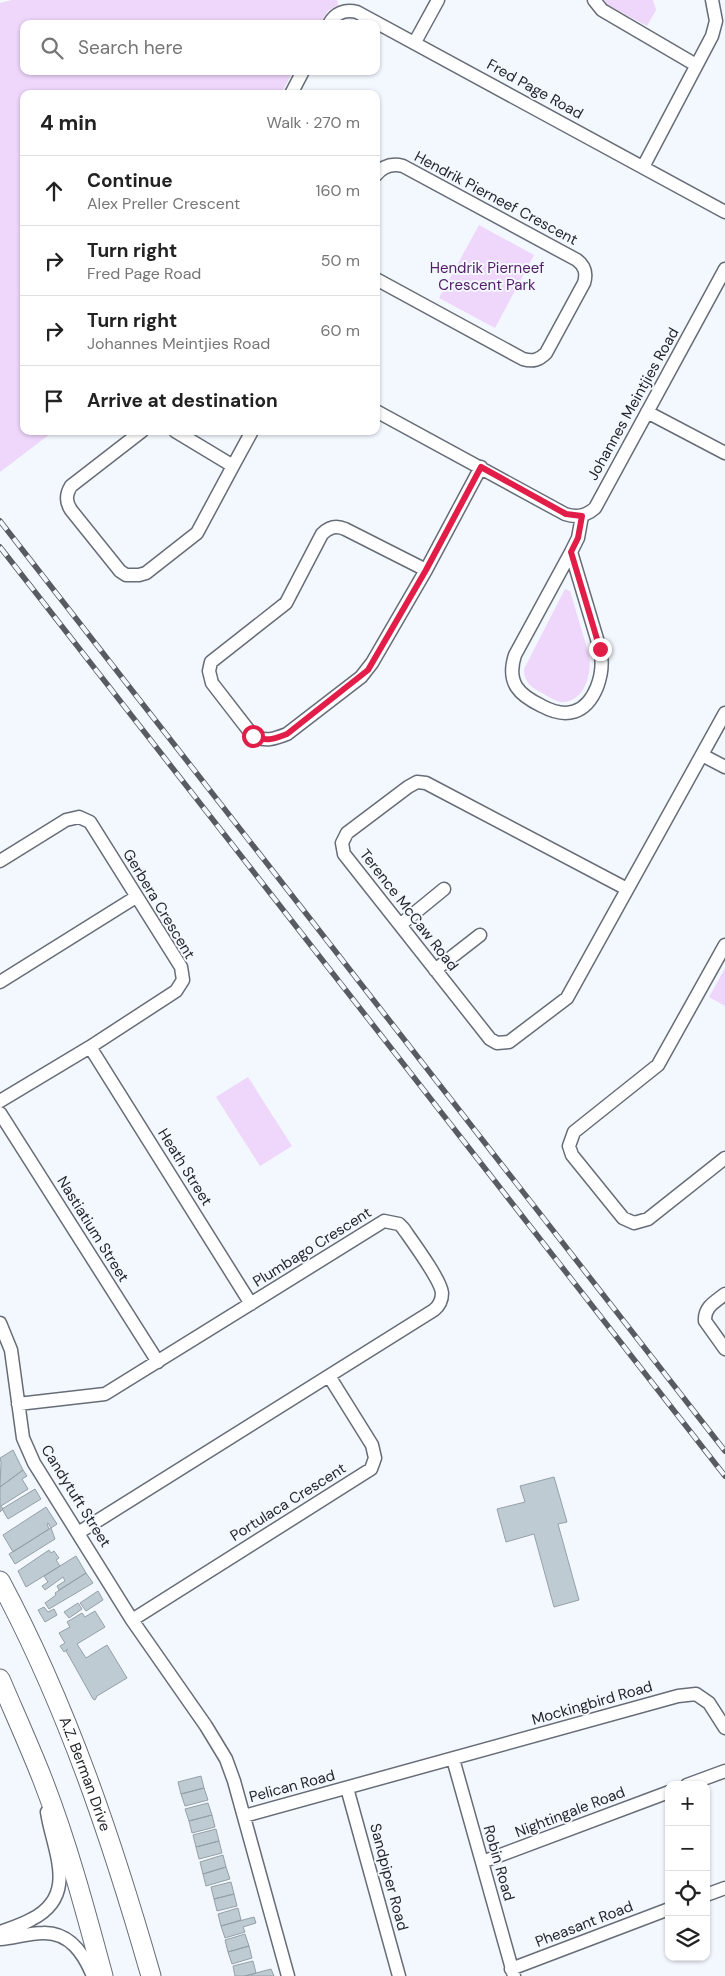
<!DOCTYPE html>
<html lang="en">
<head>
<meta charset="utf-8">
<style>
	:root { --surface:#fff; --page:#f6f6f6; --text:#222; --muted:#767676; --line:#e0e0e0 }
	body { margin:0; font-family:"DM Sans",sans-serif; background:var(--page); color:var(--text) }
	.controls { position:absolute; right:15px; bottom:15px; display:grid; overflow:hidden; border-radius:10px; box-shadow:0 1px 4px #0004 }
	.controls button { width:45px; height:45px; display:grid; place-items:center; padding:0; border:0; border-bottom:1px solid var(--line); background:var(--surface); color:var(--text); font:25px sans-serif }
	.stop { position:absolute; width:15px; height:15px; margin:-11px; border:4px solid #e11d48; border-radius:50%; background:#fff }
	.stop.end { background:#e11d48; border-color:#fff; box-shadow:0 1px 5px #0008 }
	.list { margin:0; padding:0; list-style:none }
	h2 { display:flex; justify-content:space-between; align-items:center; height:65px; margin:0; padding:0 20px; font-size:21px }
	h2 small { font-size:16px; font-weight:400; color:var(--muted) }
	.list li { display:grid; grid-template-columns:32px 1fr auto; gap:15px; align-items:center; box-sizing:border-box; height:70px; padding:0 20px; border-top:1px solid var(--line) }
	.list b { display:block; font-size:19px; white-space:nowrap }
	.list p { margin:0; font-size:16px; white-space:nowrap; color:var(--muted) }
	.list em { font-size:16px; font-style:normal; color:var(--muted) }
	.icon { flex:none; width:28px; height:28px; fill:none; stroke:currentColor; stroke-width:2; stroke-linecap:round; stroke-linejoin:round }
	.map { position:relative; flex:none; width:725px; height:1976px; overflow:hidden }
	.search { position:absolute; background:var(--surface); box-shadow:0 1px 4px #0004; left:20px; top:20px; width:360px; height:55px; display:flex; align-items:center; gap:12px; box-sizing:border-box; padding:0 18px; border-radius:10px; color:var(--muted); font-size:19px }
	.panel { position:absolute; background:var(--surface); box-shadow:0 1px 4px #0004; left:20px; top:90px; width:360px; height:345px; border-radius:10px }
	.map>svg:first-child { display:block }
	.green { fill:#efd6fb }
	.building { fill:#bfcbd3; stroke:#94a0a7 }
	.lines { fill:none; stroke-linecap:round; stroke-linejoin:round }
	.street-casing { stroke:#676d77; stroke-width:15 }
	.secondary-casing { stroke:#676d77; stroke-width:21 }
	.street { stroke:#fff; stroke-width:12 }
	.secondary { stroke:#fff; stroke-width:19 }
	.rail-casing { stroke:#585b60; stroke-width:5.5 }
	.rail { stroke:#f3f7fe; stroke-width:4; stroke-dasharray:11; stroke-linecap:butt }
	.route { stroke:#e11d48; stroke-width:6 }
	.labels { text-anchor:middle; stroke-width:4; stroke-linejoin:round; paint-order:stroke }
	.street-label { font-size:15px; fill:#23262a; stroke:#f3f7fe }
	.park-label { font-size:15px; fill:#501d65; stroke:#f3f7fe }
</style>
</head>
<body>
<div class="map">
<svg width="725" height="1976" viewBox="0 0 725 1976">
	<rect width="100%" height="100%" fill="#f3f7fe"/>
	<path class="green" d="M12,0h325l1,5 -10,6 -8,13h-296v47h269l-12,23h-257v337h30l-54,41v-469z
		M605,0h48l3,10 -9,16 -41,-22z
		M479,225l55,30 -39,73 -56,-30z
		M565,589l5,2 19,64c3,18 -4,48 -28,47 -6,-1 -12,-5 -17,-8 -12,-6 -20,-11 -20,-25z
		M725,968v38l-16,-9z
		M248,1077l44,69 -32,20 -44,-69z"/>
	<path class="building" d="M13,1450l10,20 -23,17 1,-25 -1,-4z
		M23,1470l4,6 -5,3 6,10 -27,17 2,3 -3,3v-25z
		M554,1477l13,45 -9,2 21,76 -25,7 -20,-73 -28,8 -9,-33 28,-7 -5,-16z
		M35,1489l6,10 -33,20 -6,-10z
		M46,1507l11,17 -6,4 -3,-5 -1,1 2,5 -36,23 -10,-17z
		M51,1528l4,11 -40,25 -6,-10z
		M49,1550l2,3 3,-2 5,7 -3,2 4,6 -34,21 -8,-16z
		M76,1556l10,17 -27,17 -2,-4 8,-5 -2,-4 -18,13 -3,-4 6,-4 -4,-6z
		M86,1573l7,10 -44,26 -4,-6 11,-8 -1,-2z
		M98,1591l5,9 -17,11 -6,-8z
		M78,1603l4,6 -13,9 -5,-6z
		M44,1607l4,5 6,-3 3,6 -12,7 -7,-12z
		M95,1611l10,16 -28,17 9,14 21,-13 20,33 -30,18 -2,4 -2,-1 -19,-34 -8,-14 2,-2 -4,3 -4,-6 5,-3 -6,-10 11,-6 -3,-5 15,-9 3,4z
		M201,1776l3,12 -23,6 -3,-12z
		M204,1788l4,12 -23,6 -4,-12z
		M208,1803l4,12 -23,6 -4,-12z
		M212,1815l3,12 -23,6 -3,-12z
		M216,1829l3,12 -23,6 -3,-12z
		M219,1841l3,12 -23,6 -3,-12z
		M223,1855l3,12 -23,7 -3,-12z
		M226,1867l4,12 -24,7 -3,-12z
		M231,1882l3,12 -20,5 -3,-12z
		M234,1894l3,12 -20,5 -3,-12z
		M238,1908l3,12 -20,6 -3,-12z
		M254,1917l2,6 -13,4 2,5 -20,6 -4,-12z
		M245,1934l4,12 -21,6 -3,-12z
		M249,1946l3,12 -20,6 -4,-12z
		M253,1961l3,12 -11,3h-10l-2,-10z
		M271,1969l3,7h-29l11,-3z"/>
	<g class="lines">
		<g class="street-casing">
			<path id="street" d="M594,0l8,10 94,55
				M329,24c6,-11 16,-15 28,-12l368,200
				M415,42l23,-42
				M291,94l12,-23
				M643,167l69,-131 4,-15 -4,-21
				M376,175c7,-9 16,-12 27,-9l174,94c8,6 10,13 7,23l-38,70c-7,7 -13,9 -23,6l-147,-80
				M376,411l189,103c12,4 21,2 30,-6l130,-239
				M647,412l78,41
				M142,431l-71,55c-5,8 -6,15 0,24l49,61 6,4h13l7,-2 51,-40 36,-67 -58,-35
				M233,466l19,-35
				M571,552l29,97c3,13 2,25 -3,38 -11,27 -31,32 -55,19 -23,-11 -36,-23 -27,-51l56,-103 7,-14 4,-22
				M426,570l-81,-41c-9,-4 -16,-2 -23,5l-36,69 -75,59 -2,9 3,12 41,53c13,6 21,3 34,-2l74,-57 11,-14 54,-93 55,-103
				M702,755l23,12
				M0,861l66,-41 13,-3 11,5 91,145 2,13 -7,11 -86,56 -90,54
				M627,889l-201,-106 -9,-1 -9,5 -61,46 -5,10 2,11 146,185 7,4 12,-1 58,-44 158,-285
				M400,925l44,-36
				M725,945l-67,120 -84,67 -5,14 3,9 51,63 11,5 14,-4 77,-61
				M435,970l45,-35
				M0,982l136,-85
				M90,1047l161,257
				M0,1113l158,249
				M725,1294c-10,8 -21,13 -20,27l20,28
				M0,1323l11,27 12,88 11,25 98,157 74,106 20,33 8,22 54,195
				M18,1404l87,-10 279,-173 15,3 4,4c9,13 38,52 39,65 0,7 -3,13 -8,17l-356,223
				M132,1620l239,-151 4,-11 -3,-13 -43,-69
				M453,1759l61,217
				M687,1785l38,-14
				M347,1788l52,188
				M244,1816l434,-120 18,-2 13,9 16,25
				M482,1862l187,-70
				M706,1895l19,-7
				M0,1932c11,-4 22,-7 32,-13 47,-24 21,-68 15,-107
				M0,1939c14,-1 29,-6 43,-6 27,-1 41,21 50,43
				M511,1969l158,-60"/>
		</g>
		<g class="secondary-casing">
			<g id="secondary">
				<path id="s1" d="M0,1581c67,125 112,259 151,395"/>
				<path d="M0,1679c14,33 29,66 42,99 25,64 43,131 61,198"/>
			</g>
		</g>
		<use href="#street" class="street"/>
		<use href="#secondary" class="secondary"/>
		<g class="rail-casing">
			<path id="rail" d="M0,521l725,930
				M0,547l725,929"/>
		</g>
		<use href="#rail" class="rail"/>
	</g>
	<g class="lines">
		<path class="route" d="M253,736c13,6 21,3 34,-2l81,-64 58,-100 55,-103 85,47 16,2 -4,22 -7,14 29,97"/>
	</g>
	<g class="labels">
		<g class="street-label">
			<text transform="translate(535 89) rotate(29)" y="5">Fred Page Road</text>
			<text transform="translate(496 198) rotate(28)" y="5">Hendrik Pierneef Crescent</text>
			<text transform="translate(633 404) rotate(-61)" y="5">Johannes Meintjies Road</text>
			<text transform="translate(159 904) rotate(59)" y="5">Gerbera Crescent</text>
			<text transform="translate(409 910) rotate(52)" y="5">Terence McCaw Road</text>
			<text transform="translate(185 1167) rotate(58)" y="5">Heath Street</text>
			<text transform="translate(93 1229) rotate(58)" y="5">Nastiatium Street</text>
			<text transform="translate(312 1247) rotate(-32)" y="5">Plumbago Crescent</text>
			<text transform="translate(76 1496) rotate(58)" y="5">Candytuft Street</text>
			<text transform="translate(288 1502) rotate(-32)" y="5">Portulaca Crescent</text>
			<text transform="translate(592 1703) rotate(-16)" y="5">Mockingbird Road</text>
			<text dy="5" stroke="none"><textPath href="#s1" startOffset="211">A.Z. Berman Drive</textPath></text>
			<text transform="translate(292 1786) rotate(-15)" y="5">Pelican Road</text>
			<text transform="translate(570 1812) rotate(-21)" y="5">Nightingale Road</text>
			<text transform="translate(499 1863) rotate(74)" y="5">Robin Road</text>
			<text transform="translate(389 1877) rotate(75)" y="5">Sandpiper Road</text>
			<text transform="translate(584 1924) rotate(-21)" y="5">Pheasant Road</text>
		</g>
		<g class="park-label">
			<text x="487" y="273">Hendrik Pierneef<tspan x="487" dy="17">Crescent Park</tspan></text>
		</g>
	</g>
</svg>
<div class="controls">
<button>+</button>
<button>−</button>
<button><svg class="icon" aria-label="locate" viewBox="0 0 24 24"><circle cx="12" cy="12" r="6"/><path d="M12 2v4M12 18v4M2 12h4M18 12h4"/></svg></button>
<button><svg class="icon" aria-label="layers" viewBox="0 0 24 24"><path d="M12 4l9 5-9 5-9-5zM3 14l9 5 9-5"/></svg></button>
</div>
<div class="stop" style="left:253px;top:736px"></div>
<div class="stop end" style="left:600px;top:649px"></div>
<div class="search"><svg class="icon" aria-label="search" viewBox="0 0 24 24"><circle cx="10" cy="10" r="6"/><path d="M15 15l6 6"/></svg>Search here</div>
<section class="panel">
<h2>4 min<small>Walk · 270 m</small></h2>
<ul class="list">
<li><svg class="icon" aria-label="ahead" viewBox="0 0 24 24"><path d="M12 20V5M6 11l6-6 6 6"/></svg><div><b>Continue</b><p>Alex Preller Crescent</p></div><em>160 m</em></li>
<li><svg class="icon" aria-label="right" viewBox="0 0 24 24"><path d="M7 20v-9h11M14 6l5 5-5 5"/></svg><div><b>Turn right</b><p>Fred Page Road</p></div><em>50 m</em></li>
<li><svg class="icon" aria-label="right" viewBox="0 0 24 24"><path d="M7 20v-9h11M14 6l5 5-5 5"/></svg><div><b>Turn right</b><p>Johannes Meintjies Road</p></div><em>60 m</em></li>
<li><svg class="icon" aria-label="arrive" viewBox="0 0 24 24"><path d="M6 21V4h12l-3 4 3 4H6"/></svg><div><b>Arrive at destination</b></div></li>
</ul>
</section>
</div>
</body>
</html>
